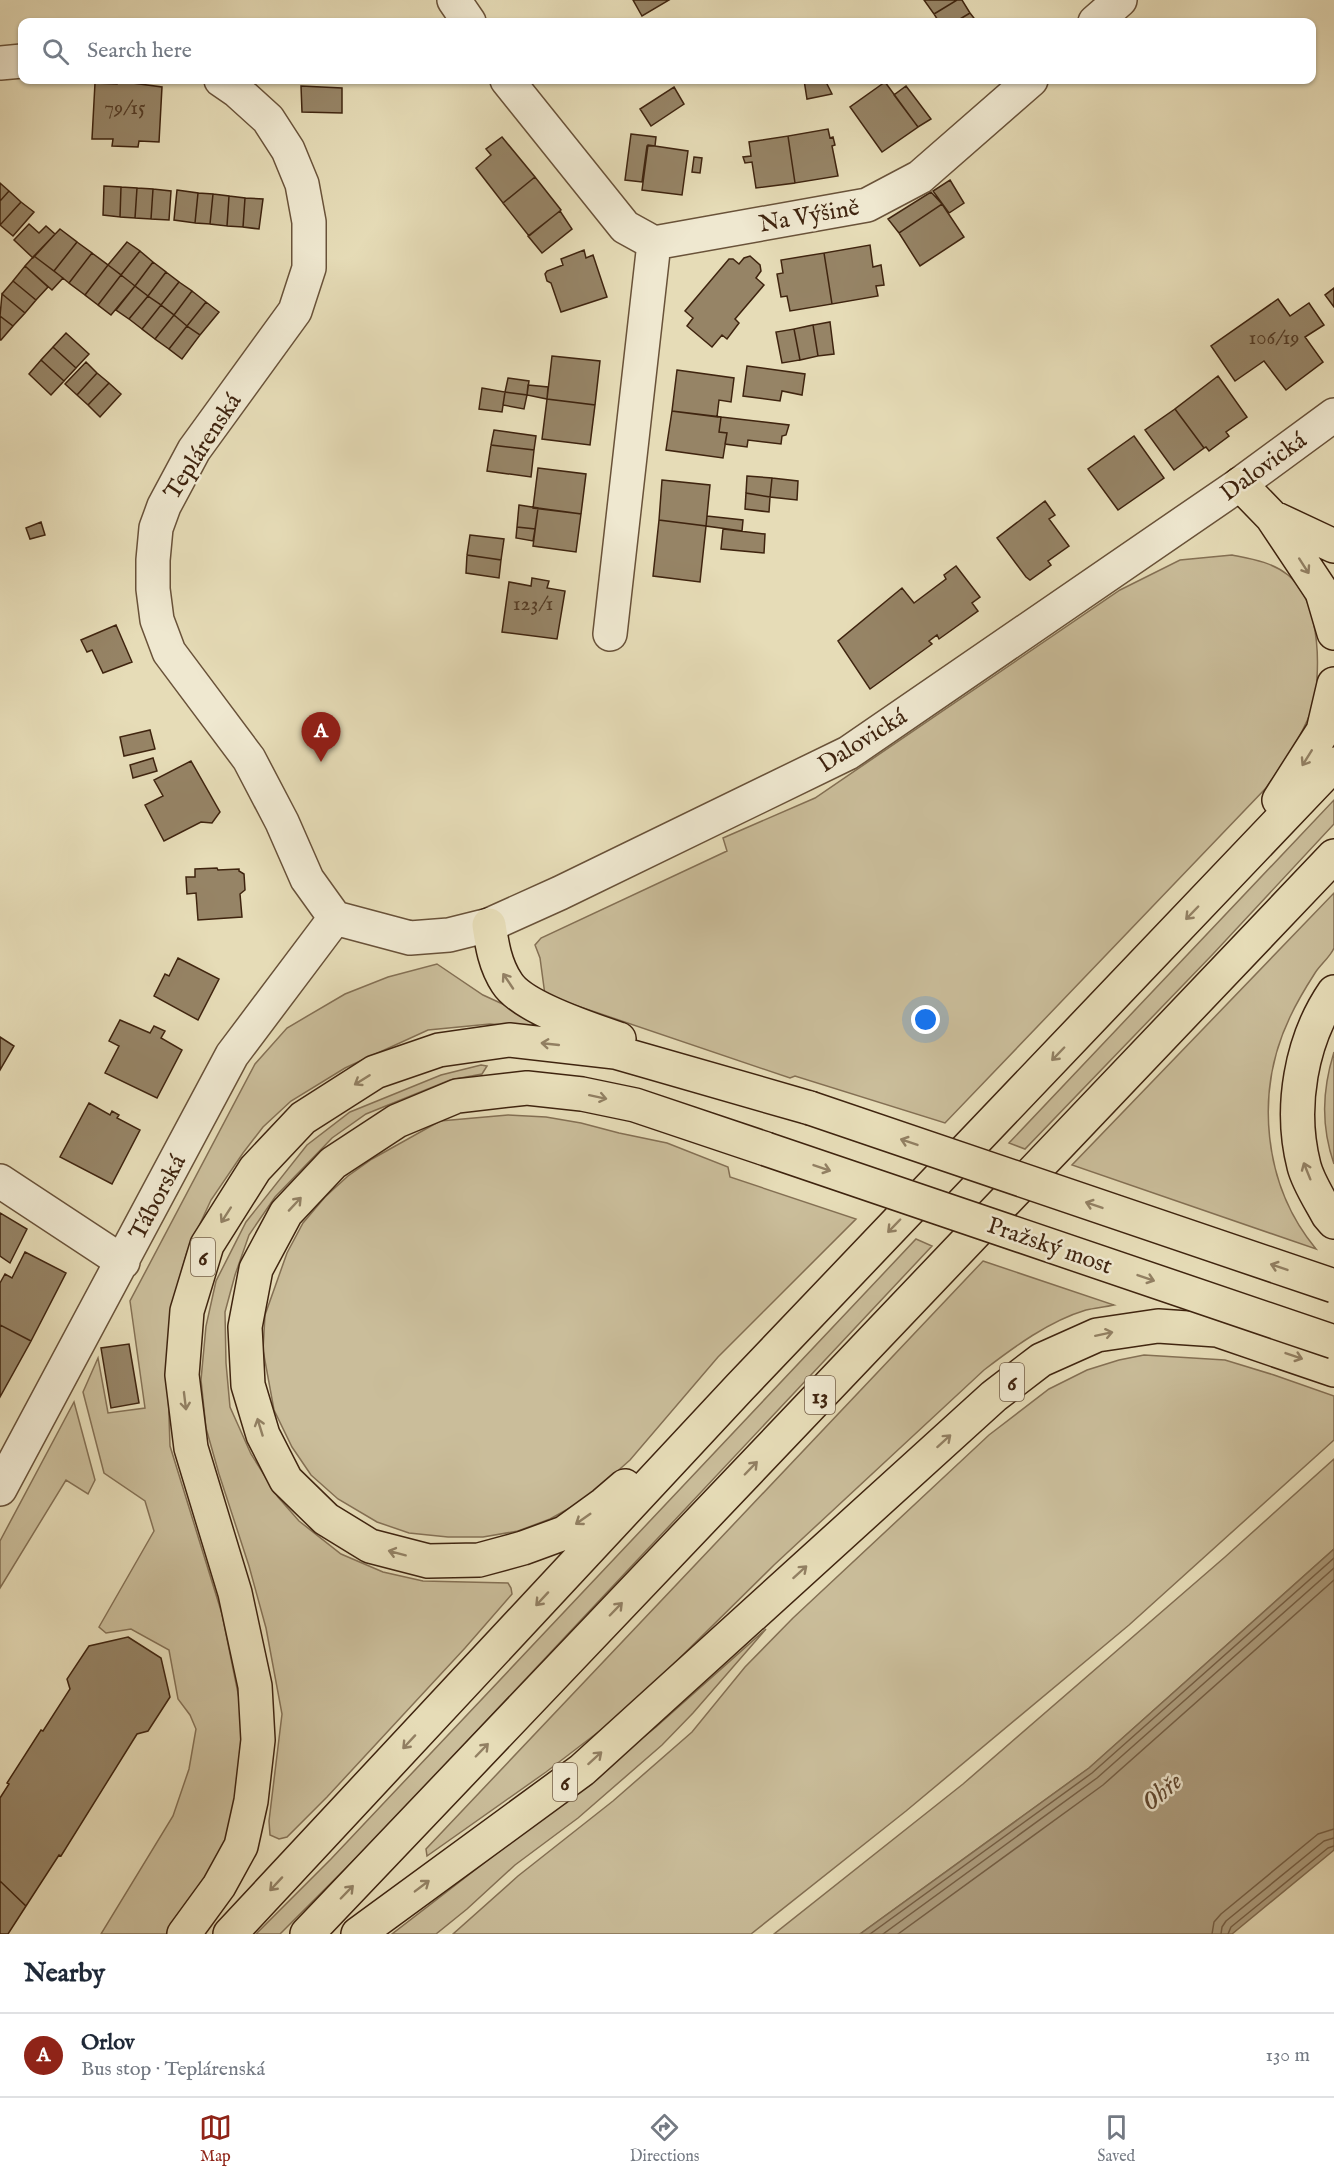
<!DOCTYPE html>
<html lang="en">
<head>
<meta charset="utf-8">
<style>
	:root { --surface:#fff; --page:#f6f6f7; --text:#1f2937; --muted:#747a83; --line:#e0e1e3; --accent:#8f2418 }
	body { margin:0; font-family:"IM FELL English",serif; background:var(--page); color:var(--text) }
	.you { position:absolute; left:926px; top:1020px; width:21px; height:21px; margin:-15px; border:4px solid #fff; border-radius:50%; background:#1a73e8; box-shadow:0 0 0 9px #1a73e833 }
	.badge { display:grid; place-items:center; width:39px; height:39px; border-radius:50%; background:var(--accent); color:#fff; font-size:20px; font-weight:700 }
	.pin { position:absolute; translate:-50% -50px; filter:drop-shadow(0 2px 3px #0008) }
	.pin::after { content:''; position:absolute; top:32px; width:21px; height:18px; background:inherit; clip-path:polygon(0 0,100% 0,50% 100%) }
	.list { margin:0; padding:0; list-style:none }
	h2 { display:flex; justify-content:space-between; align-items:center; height:78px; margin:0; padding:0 24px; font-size:26px }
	h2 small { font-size:20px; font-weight:400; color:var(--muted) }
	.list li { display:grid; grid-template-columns:39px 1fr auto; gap:18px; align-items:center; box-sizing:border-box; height:84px; padding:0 24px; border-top:2px solid var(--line) }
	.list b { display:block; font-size:22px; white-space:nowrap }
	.list p { margin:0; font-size:20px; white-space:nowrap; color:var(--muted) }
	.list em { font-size:20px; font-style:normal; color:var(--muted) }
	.icon { flex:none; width:33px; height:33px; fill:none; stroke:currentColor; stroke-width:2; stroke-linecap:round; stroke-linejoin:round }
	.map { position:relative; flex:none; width:1334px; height:1934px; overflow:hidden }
	.search { position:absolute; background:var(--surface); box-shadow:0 2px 4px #0004; left:18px; right:18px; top:18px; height:66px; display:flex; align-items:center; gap:15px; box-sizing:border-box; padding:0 21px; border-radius:12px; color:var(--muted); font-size:22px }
	.sheet { height:162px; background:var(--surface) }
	nav { display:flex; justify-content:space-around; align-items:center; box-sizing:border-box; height:84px; border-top:2px solid var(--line); background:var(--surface); font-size:16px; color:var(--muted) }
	nav a { display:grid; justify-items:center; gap:3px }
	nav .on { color:var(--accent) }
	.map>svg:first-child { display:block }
	.green { fill:#cabd9a; stroke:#847054; stroke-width:1.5 }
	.water { fill:#ad9d7e; stroke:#816d52; stroke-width:1.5 }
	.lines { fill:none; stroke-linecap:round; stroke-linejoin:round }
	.shore { stroke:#766046; stroke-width:1.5 }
	.building { fill:#968466; stroke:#3f240f; stroke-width:1.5 }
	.minor-casing { stroke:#695239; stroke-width:36 }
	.highway-casing { stroke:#3f240f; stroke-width:36 }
	.minor { stroke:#efe8d0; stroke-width:33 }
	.highway { stroke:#e6dcb7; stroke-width:33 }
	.highway-bridge-casing { stroke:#3f240f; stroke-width:36; stroke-linecap:butt }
	.highway-bridge { stroke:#e6dcb7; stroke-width:33 }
	.oneway { stroke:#928063 }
	.labels { text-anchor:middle; stroke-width:5; stroke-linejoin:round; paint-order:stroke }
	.number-label { font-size:21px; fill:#553c25 }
	.shield { fill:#efe8d0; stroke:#745f49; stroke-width:1.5 }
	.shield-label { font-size:22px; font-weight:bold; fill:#3f240f }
	.street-label { font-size:24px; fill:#3f240f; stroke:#efe8d0 }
	.water-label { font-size:26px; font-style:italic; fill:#604830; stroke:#efe8d0 }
</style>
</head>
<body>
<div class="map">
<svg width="1334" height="1934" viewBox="0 0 1334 1934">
	<rect width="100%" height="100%" fill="#e6dcb7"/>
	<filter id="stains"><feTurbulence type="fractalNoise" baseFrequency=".00333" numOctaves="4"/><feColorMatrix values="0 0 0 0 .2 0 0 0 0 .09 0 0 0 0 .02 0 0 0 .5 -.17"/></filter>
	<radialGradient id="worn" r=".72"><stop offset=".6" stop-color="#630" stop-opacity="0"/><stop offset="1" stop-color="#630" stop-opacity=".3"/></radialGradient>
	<path class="green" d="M1232,555c20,4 40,7 56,20 27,22 31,70 29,102 0,8 0,16 -2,23 -10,33 -30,60 -49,88l-321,335 -150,-47 -5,2 -245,-83 -5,-37 -5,-13 6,-7 186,-87 -4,-13 92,-40 305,-208 60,-30z
		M1334,800v24l-121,130 -188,195 -16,-6z
		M1334,893c0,11 0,46 0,55 -3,8 -14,17 -19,25 -9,14 -18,29 -25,44 -36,75 -27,168 26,232l-244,-84z
		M437,964l46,31 46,21 6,8 -7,3 -38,-3 -62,6 -83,38 -54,33 -28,26 -20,26 -32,47 -24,52 -16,56 -4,50 3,88 52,168 19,94v51l-11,70 -13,31 -41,62 -10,12h-65l72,-118 16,-47 7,-40 -6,-14 -12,-16 -9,-49 -38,-21 -25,4 -7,-6 55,-96 -9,-30 -41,-28 -21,-81 15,-34 10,55 37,-5 -15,-107 125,-237 32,-36 58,-34 43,-17z
		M1334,1052v112c-13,-38 -12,-73 0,-112z
		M481,1065l6,1 -5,8 -32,6 -84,34 -34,24 -57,59 -26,38 -14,40 -10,37 1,51 4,44 21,47 27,43 21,24 42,33 42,18 40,9 85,2 3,5 1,6 -47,54 -138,149 -40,40 -8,2 -9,-4 -1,-14 13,-107 -16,-86 -17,-62 -30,-92 -13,-46 -5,-48 5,-54 10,-45 30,-59 61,-77 43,-33 91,-37z
		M508,1115l38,2 35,6 38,10 48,10 61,24 2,10 126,42 -138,138 -88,103 -44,39 -36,20 -32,12 -35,6h-35l-39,-4 -32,-11 -39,-23 -27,-24 -19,-28 -18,-37 -11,-60 2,-35 22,-62 16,-30 22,-26 23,-21 24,-17 68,-38z
		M916,1239l16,7 -549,585 -103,103h-24l75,-75z
		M983,1261l131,44c-9,2 -19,3 -28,5 -37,11 -72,37 -102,60l-210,195 -147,145 -81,62 -119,84 -1,-7z
		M1144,1355l81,5 49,15 60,21v44l-205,185 -223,186 -155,123h-298l65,-58 95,-75 79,-69 53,-65 48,-49 196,-183 60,-46 38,-19 32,-10z
		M74,1402l21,78 -7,14 -22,-14 -66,108v-47z
		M1334,1459v90l-245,219 -229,166h-86l189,-150 262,-227z
		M766,1629l-73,84 -31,32 -84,73 -63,47 -48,44 -31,25h-44l105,-81 159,-126z"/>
	<path class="water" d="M1334,1549v301l-102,84h-372l229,-166z"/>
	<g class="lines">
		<path class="shore" d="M870,1934l222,-161 242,-215
			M883,1934l214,-156 237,-210
			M898,1934l205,-149 231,-205
			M1212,1934l2,-12 7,-8 97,-80 16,-5
			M1221,1934l1,-7 4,-6 98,-80 10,-3
			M1228,1934l3,-7 97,-79 6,-2"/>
	</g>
	<path class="building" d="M633,0h36l-27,16z
		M924,0h33l-23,14z
		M957,0h5l8,13 -15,9h-16l-5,-8z
		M970,13l7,9h-22z
		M804,80h21l7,14 -25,5z
		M117,81l45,6 -3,55 -20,-1 -1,6 -26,-1 1,-7h-21l3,-56 22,1z
		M885,82l33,45 -36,25 -32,-45z
		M301,86l41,2v25l-40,-1z
		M906,86l25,33 -13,8 -24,-32z
		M674,87l10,17 -33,22 -11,-17z
		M828,129l2,9 3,-1 2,8 -3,1 6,30 -43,7 -7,-47z
		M631,134l25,3 -1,9h-8l-5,36 -17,-2z
		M788,136l7,47 -39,5 -4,-26 -7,1 -2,-6 8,-1 -2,-14z
		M502,137l33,40 -32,26 -27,-35 15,-13 -5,-6z
		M648,145l40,6 -6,44 -40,-5z
		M694,157l8,1 -2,15 -8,-1z
		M535,177l26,33 -32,26 -26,-33z
		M950,180l14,23 -15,10 -16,-22z
		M0,183l9,8 -9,10z
		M104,186l17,1 -1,30 -17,-2z
		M121,187l16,1 -2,30 -15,-1z
		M137,188l16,1 -2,30 -16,-1z
		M153,189l18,2 -2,29 -18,-1z
		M177,190l21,3 -3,30 -21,-3z
		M9,191l12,11 -21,23v-24z
		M931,192l11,12 -43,29 -11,-14z
		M198,193l15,1 -3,30 -15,-1z
		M213,194l16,2 -2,30 -17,-2z
		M229,196l16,2 -2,29 -16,-1z
		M245,198l18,1 -4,30 -16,-2z
		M21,202l13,10 -21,24 -13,-11z
		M942,204l22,33 -44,29 -21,-33z
		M560,211l12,18 -30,24 -14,-17z
		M29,224l10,9 7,-7 9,8 -22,24 -19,-18z
		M60,229l17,13 -23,29 -20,-15z
		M77,242l15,11 -23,30 -15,-12z
		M127,242l13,9 -19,24 -13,-10z
		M870,245l3,22 8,-2 3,20 -8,1 2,10 -46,8 -8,-51z
		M584,250l2,8 7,-3 14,42 -46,15 -10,-29 -4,-2 -2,-7 2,-3 16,-6 -2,-6z
		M140,251l13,11 -18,24 -14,-11z
		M92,253l16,12 -23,30 -16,-12z
		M824,253l8,51 -42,7 -3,-15 -6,1 -4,-23 6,-1 -2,-13z
		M34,256l29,22 -11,12 -27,-24z
		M750,256l10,9 1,6 -5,7 8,7 -29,34 4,4 -12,16 -5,-4 -10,12 -25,-21 6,-8 -8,-7 44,-52h4l6,5 5,-6z
		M153,262l13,10 -18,24 -13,-10z
		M108,265l13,10 -23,30 -13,-10z
		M25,266l23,21 -12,13 -23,-19z
		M166,272l13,10 -18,23 -13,-9z
		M121,275l14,11 -24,29 -13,-10z
		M13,281l23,19 -11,13 -23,-19z
		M179,282l13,9 -18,24 -13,-10z
		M135,286l13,10 -19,23 -13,-9z
		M1334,288v19l-9,-12z
		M192,291l14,11 -19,24 -13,-11z
		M2,294l23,19 -12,13 -13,-10z
		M148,296l13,9 -19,24 -13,-10z
		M1278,299l12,17 19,-13 15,22 -19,12 18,25 -37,28 -22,-29 -29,20 -24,-35z
		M206,302l13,10 -19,23 -13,-9z
		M161,305l13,10 -19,24 -13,-10z
		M174,315l13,11 -18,23 -14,-10z
		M0,316l13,10 -12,14h-1z
		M830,322l4,32 -16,2 -5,-31z
		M813,325l5,31 -18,4 -6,-31z
		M187,326l13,9 -18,24 -13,-10z
		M794,329l6,31 -18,3 -6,-31z
		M66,333l23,21 -13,14 -23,-21z
		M53,347l23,21 -12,13 -23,-21z
		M552,356l48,5 -5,44 -48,-6z
		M41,360l23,21 -13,14 -22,-21z
		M86,362l11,11 -20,22 -12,-11z
		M747,366l58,8 -3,21 -20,-4 -2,10 -37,-5z
		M677,370l57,8 -3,24 -12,-2 -2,17 -45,-6z
		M97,373l12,10 -21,22 -11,-10z
		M1218,376l29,41 -21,15 3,4 -20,15 -3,-4 -2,1 -29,-39z
		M508,378l21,3 -2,14 -22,-3z
		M109,383l12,11 -21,23 -12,-12z
		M528,385l20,2 -1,12 -20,-4z
		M482,388l23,4 -3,20 -23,-3z
		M505,392l22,3 -3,14 -21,-4z
		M547,399l48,6 -5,40 -48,-6z
		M1175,409l29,39 -30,22 -29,-40z
		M672,411l49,6 -2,15 8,1 -4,25 -57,-8z
		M721,417l68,8 -3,10 -4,1 -1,8 -33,-4 -1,7 -22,-3 2,-11 -8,-1z
		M494,430l42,6 -2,14 -43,-5z
		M1134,436l30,42 -46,32 -30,-41z
		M491,445l43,5 -3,27 -44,-6z
		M538,468l48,6 -5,40 -48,-6z
		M747,476l25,2 -2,19 -24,-4z
		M772,478l26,3 -1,19 -27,-3z
		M662,480l48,5 -4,41 -47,-6z
		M746,493l24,4 -1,15 -24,-3z
		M1045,501l10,14 -6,4 20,27 -21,15 3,4 -21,15 -4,-3 -29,-39z
		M519,505l19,3 -3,21 -18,-2z
		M538,508l43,6 -5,38 -43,-6z
		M707,516l36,4 -1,11 -36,-5z
		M659,520l47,6 -6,56 -47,-6z
		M41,522l4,13 -15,4 -4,-11z
		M517,527l18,2 -2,12 -17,-3z
		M723,529l42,5 -1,19 -43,-4z
		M470,535l34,4 -3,21 -34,-5z
		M467,555l34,5 -2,18 -33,-5z
		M956,566l24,31 -8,6 6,8 -39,28 -2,-4 -8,6 3,3 -62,45 -32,-48 64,-53 12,15 32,-24 -2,-4z
		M532,578l17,3 -2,7 18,3 -8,48 -55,-7 7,-50 22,4z
		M116,625l16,37 -29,11 -11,-23 -5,2 -6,-12z
		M150,730l5,19 -31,7 -4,-19z
		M153,758l4,13 -24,7 -3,-13z
		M191,761l29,51 -8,11 -11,-1 -37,19 -19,-36 18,-9 -9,-16z
		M217,868l1,2 21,-1v2l5,3 1,16 -5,4 2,23 -44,3 -2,-27 -9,1 -1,-17h9v-8z
		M178,958l41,21 -21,41 -44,-24 11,-22 4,2z
		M120,1020l30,13 4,-7 11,5 -4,7 21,12 -25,48 -52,-25 14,-27 -10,-5z
		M0,1037l14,9 -14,24z
		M89,1103l21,12 2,-4 7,4 -2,3 23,12 -28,54 -52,-27z
		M0,1213l27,16 -17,34 -10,-7z
		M25,1252l41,21 -35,68 -31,-16v-42l5,-9 7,4z
		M0,1325l31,16 -31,56z
		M129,1344l10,59 -28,5 -10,-60z
		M128,1637l33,21 9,39 -22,34 -11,3 -76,122 -2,-1 -33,51 -26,-25v-83l9,-14 -2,-1 34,-53 2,1 27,-42 -3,-10 22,-33z
		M0,1881l26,25 -18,28h-8z"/>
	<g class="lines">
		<g class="minor-casing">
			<path id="minor" d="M454,0l15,22
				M1095,22l25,-22
				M0,63l22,-2
				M221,80l16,11 31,28 20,31 14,34 7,38v46l-14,43 -101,139 -30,56 -8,22 -3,32v29l4,31 12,32 80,107 33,63 25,57 28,39
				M507,80l118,147 29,16 213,-38 53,-28 111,-97
				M610,634l44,-391
				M335,918l75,20 39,-3 40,-10 71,-32 288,-140 392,-269 94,-69
				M0,1181l123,81
				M0,1489l232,-434 103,-137"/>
		</g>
		<g class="highway-casing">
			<path id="highway" d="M1240,484l32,33 50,75 12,41
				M1272,517l62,29
				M1279,800l44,-69 11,-47
				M489,925c3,20 6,40 18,58 15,24 85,47 112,56
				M1334,992c-33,48 -45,116 -30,174 4,16 16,34 24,49l6,7
				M625,1486l-21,18 -40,29 -41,15 -44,12 -51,1 -58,-15 -44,-27 -40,-39 -23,-45 -15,-50 -3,-58 11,-58 30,-56 47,-50 64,-42 60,-25 70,-8 55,6 53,11 131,44
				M184,1934l35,-48 22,-40 10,-45 7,-61 -3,-54 -20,-93 -44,-145 -9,-73 5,-64 20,-66 48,-76 48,-51 72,-46 64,-22 70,-10 106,12 195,56
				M230,1934l510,-547 594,-623
				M307,1934l1027,-1078
				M358,1934l224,-164 412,-374 47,-36 56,-25 61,-9 59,4 117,40"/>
		</g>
		<use href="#minor" class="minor"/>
		<use href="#highway" class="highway"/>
		<g class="highway-bridge-casing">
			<path id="highway-bridge" d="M810,1108l524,178
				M766,1149l568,193"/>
		</g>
		<use href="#highway-bridge" class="highway-bridge"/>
	</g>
	<defs><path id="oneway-shaft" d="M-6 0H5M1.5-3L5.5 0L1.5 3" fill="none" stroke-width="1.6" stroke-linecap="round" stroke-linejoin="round" transform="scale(1.5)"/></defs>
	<g class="oneway">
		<use href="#oneway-shaft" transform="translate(1304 566) rotate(57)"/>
		<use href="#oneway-shaft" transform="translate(1307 758) rotate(122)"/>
		<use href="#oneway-shaft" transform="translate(1192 913) rotate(134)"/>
		<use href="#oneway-shaft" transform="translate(508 981) rotate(-124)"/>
		<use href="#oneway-shaft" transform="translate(550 1044) rotate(-174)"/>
		<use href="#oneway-shaft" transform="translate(1058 1054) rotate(134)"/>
		<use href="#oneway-shaft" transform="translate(362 1080) rotate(148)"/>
		<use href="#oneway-shaft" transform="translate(598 1097) rotate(12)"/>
		<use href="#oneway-shaft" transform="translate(909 1142) rotate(-161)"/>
		<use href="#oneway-shaft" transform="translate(822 1168) rotate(19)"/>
		<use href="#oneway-shaft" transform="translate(1307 1171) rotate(-112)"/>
		<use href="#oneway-shaft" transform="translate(295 1204) rotate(-47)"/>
		<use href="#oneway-shaft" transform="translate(1094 1205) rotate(-161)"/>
		<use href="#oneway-shaft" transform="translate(226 1215) rotate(123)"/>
		<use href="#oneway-shaft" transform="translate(894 1226) rotate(134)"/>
		<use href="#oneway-shaft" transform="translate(1279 1267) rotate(-161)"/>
		<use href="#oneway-shaft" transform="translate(1146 1278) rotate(19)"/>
		<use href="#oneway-shaft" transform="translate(1104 1334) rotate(-12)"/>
		<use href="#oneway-shaft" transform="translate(1294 1356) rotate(19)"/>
		<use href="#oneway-shaft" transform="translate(185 1401) rotate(83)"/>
		<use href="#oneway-shaft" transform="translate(260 1427) rotate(-107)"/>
		<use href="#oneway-shaft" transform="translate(944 1441) rotate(-42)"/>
		<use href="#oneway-shaft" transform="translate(751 1468) rotate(-46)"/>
		<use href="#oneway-shaft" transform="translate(583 1519) rotate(145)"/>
		<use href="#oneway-shaft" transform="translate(397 1553) rotate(-165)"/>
		<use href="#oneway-shaft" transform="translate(800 1572) rotate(-42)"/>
		<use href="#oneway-shaft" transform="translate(542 1599) rotate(133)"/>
		<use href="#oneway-shaft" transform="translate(616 1609) rotate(-46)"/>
		<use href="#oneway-shaft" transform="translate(409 1742) rotate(133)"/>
		<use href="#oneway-shaft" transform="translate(482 1750) rotate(-46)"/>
		<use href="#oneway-shaft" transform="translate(595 1758) rotate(-42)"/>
		<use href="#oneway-shaft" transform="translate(276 1884) rotate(133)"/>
		<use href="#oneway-shaft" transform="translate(422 1886) rotate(-37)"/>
		<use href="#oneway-shaft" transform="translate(347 1892) rotate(-46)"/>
	</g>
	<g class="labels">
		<g class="number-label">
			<text x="125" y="114">79/15</text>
			<text x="1274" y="344">106/19</text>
			<text x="533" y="610">123/1</text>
		</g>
		<g class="shield">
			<rect x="191" y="1238" width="24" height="38" rx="4.5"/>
			<rect x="1000" y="1363" width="24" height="38" rx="4.5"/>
			<rect x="805" y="1376" width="30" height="38" rx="4.5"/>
			<rect x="553" y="1763" width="24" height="38" rx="4.5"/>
		</g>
		<g class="shield-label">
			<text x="203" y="1265">6</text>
			<text x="1012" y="1390">6</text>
			<text x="820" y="1403">13</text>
			<text x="565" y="1790">6</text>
		</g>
		<g class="street-label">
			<text transform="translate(809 215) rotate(-10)" y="8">Na Výšině</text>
			<text transform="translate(202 446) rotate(-57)" y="8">Teplárenská</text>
			<text transform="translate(1263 466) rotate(-36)" y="8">Dalovická</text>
			<text transform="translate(862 740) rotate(-32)" y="8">Dalovická</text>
			<text transform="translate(157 1197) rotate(-62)" y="8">Táborská</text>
			<text transform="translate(1050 1245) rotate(19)" y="8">Pražský most</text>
		</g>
		<g class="water-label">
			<text transform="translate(1161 1791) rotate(-40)" y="9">Ohře</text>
		</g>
	</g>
	<rect width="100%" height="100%" filter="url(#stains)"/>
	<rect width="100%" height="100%" fill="url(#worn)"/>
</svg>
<div class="you"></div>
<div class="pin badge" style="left:321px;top:762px">A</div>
<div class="search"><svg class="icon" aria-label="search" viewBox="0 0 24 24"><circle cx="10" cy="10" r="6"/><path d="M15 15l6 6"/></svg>Search here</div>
</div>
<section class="sheet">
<h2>Nearby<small></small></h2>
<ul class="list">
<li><span class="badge">A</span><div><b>Orlov</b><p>Bus stop · Teplárenská</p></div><em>130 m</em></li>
</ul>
</section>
<nav>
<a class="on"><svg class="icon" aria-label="map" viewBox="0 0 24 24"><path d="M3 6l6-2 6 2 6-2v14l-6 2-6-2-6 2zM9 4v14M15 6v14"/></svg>Map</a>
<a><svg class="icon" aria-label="directions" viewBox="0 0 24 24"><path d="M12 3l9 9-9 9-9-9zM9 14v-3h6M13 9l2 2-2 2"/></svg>Directions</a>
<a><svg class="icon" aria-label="saved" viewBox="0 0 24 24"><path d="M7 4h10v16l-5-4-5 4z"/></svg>Saved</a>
</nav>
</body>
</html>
